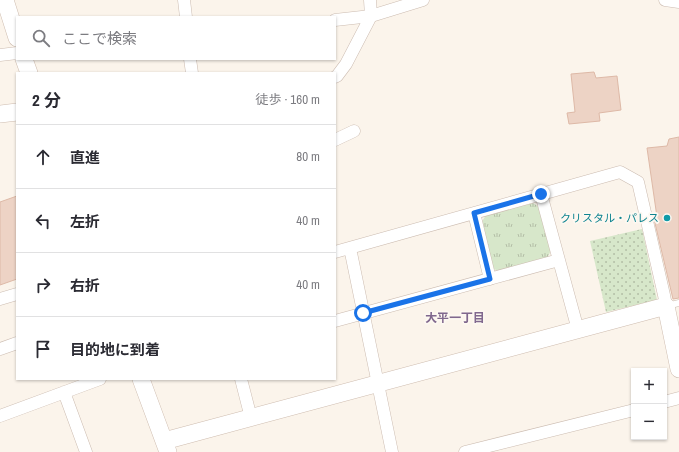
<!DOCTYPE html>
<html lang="ja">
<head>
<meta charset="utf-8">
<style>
	:root { --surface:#fff; --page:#f2f2f3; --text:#2b2b33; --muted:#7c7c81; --line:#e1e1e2 }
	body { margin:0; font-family:"Archivo Narrow","Noto Sans JP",sans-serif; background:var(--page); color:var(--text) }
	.controls { position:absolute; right:12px; bottom:12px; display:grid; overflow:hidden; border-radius:0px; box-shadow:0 1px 3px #0004 }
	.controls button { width:36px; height:36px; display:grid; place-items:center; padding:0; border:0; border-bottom:1px solid var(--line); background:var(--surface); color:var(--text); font:20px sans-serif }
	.stop { position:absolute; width:12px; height:12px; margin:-9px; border:3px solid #1a73e8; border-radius:50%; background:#fff }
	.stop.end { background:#1a73e8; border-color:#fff; box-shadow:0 1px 4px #0008 }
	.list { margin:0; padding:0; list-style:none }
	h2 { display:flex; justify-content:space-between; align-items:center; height:52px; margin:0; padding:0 16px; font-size:17px }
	h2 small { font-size:13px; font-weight:400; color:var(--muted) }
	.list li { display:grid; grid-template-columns:26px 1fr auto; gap:12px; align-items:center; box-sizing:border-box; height:64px; padding:0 16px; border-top:1px solid var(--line) }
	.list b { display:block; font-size:15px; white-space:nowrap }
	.list em { font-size:13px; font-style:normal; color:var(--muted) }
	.icon { flex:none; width:22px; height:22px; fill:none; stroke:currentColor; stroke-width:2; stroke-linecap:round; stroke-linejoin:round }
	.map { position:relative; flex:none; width:679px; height:452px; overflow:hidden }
	.search { position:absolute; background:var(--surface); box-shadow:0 1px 3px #0004; left:16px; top:16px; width:320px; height:44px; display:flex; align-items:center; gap:10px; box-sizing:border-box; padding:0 14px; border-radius:0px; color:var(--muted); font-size:15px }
	.panel { position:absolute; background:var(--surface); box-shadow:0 1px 3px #0004; left:16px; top:72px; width:320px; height:308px; border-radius:0px }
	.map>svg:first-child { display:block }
	.grass { fill:url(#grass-dots) }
	.park { fill:url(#park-tufts) }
	.building { fill:#edd3c5; stroke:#deb9a7 }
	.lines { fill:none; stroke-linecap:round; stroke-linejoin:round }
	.lane-casing { stroke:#ccbcb1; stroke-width:7 }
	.street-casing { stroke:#ccbcb1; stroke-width:13 }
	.secondary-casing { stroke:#cebcaf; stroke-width:18 }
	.lane { stroke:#fff; stroke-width:6 }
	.street { stroke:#fff; stroke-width:12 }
	.secondary { stroke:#fff; stroke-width:17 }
	.route { stroke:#1a73e8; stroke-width:5 }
	.culture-dot { fill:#0f9aa8; stroke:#fdf8f1; stroke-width:1.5 }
	.labels { text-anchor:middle; stroke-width:3.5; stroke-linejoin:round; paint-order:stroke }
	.culture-label { font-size:11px; fill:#0d838f; stroke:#fdf8f1; text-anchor:end }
	.neighbourhood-label { font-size:12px; font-weight:bold; fill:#80688e; stroke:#fdf8f1 }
</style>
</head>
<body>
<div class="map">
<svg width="679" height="452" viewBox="0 0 679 452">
	<defs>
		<pattern id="grass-dots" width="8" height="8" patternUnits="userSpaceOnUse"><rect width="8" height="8" fill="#d7e7ca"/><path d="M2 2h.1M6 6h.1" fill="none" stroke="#b3bea6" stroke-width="1.8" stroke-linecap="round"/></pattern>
		<pattern id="park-tufts" width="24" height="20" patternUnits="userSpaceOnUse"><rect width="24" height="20" fill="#d7e7ca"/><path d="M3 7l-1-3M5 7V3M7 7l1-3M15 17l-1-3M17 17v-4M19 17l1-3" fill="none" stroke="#b3bea6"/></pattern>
	</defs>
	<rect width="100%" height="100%" fill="#fbf4eb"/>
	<path class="grass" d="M642,229l15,71 -51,12 -16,-71z"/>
	<path class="park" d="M533,203l6,4 12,43 -4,9 -47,12 -7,-2 -12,-46 5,-8z"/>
	<path class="building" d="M594,72l2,6 21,-2 4,34 -22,3 1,8 -31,3 -2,-11 8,-1 -4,-38z
		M679,137v161l-6,1 -19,-80 3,-2 -10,-69 20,-2 2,-7z
		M17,196v83l-17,6v-83z"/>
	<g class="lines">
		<g class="lane-casing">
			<path id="lane" d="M667,306l12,-3"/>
		</g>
		<g class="street-casing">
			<path id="street" d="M184,0l2,17
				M665,0l14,2
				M335,20l36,-4 52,-16
				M0,55l17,-2
				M190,59l2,14
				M335,77l2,-1 9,-12 25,-48 -1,-16
				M335,140l19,-9
				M541,194l37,136
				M474,213l16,66
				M350,248l42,204
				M335,252l285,-80 18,10 26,113 2,11
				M0,299l17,-5
				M335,321l224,-61
				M0,349l17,-6
				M241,379l10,39
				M64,392l22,60
				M664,402l15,-4
				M0,416l100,-37
				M465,452l169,-42"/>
		</g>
		<g class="secondary-casing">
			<path id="secondary" d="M5,0l12,38
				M24,59l5,14
				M0,114l17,-2
				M141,379l27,73
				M164,441l502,-135 13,63"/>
		</g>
		<use href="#lane" class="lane"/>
		<use href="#street" class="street"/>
		<use href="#secondary" class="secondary"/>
	</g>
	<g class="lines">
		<path class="route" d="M363,313l127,-34 -16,-66 67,-19"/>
	</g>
	<circle class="culture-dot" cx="667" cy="218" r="4"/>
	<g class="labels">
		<g class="culture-label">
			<text x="659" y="222">クリスタル・パレス</text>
		</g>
		<g class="neighbourhood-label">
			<text x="455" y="322">大平一丁目</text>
		</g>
	</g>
</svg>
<div class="controls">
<button>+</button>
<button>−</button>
</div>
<div class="stop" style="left:363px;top:313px"></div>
<div class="stop end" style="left:541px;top:194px"></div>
<div class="search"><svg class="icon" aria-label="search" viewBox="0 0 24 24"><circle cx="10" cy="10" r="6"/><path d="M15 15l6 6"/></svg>ここで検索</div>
<section class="panel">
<h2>2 分<small>徒歩 · 160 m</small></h2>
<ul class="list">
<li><svg class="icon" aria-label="ahead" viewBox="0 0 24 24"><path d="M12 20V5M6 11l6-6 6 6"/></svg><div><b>直進</b></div><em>80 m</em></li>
<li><svg class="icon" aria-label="left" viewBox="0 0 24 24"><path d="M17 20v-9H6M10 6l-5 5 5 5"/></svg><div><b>左折</b></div><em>40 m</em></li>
<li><svg class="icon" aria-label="right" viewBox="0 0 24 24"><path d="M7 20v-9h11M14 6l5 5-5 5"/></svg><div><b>右折</b></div><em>40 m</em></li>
<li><svg class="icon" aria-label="arrive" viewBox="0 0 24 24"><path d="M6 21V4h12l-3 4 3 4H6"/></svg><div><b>目的地に到着</b></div></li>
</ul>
</section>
</div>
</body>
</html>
